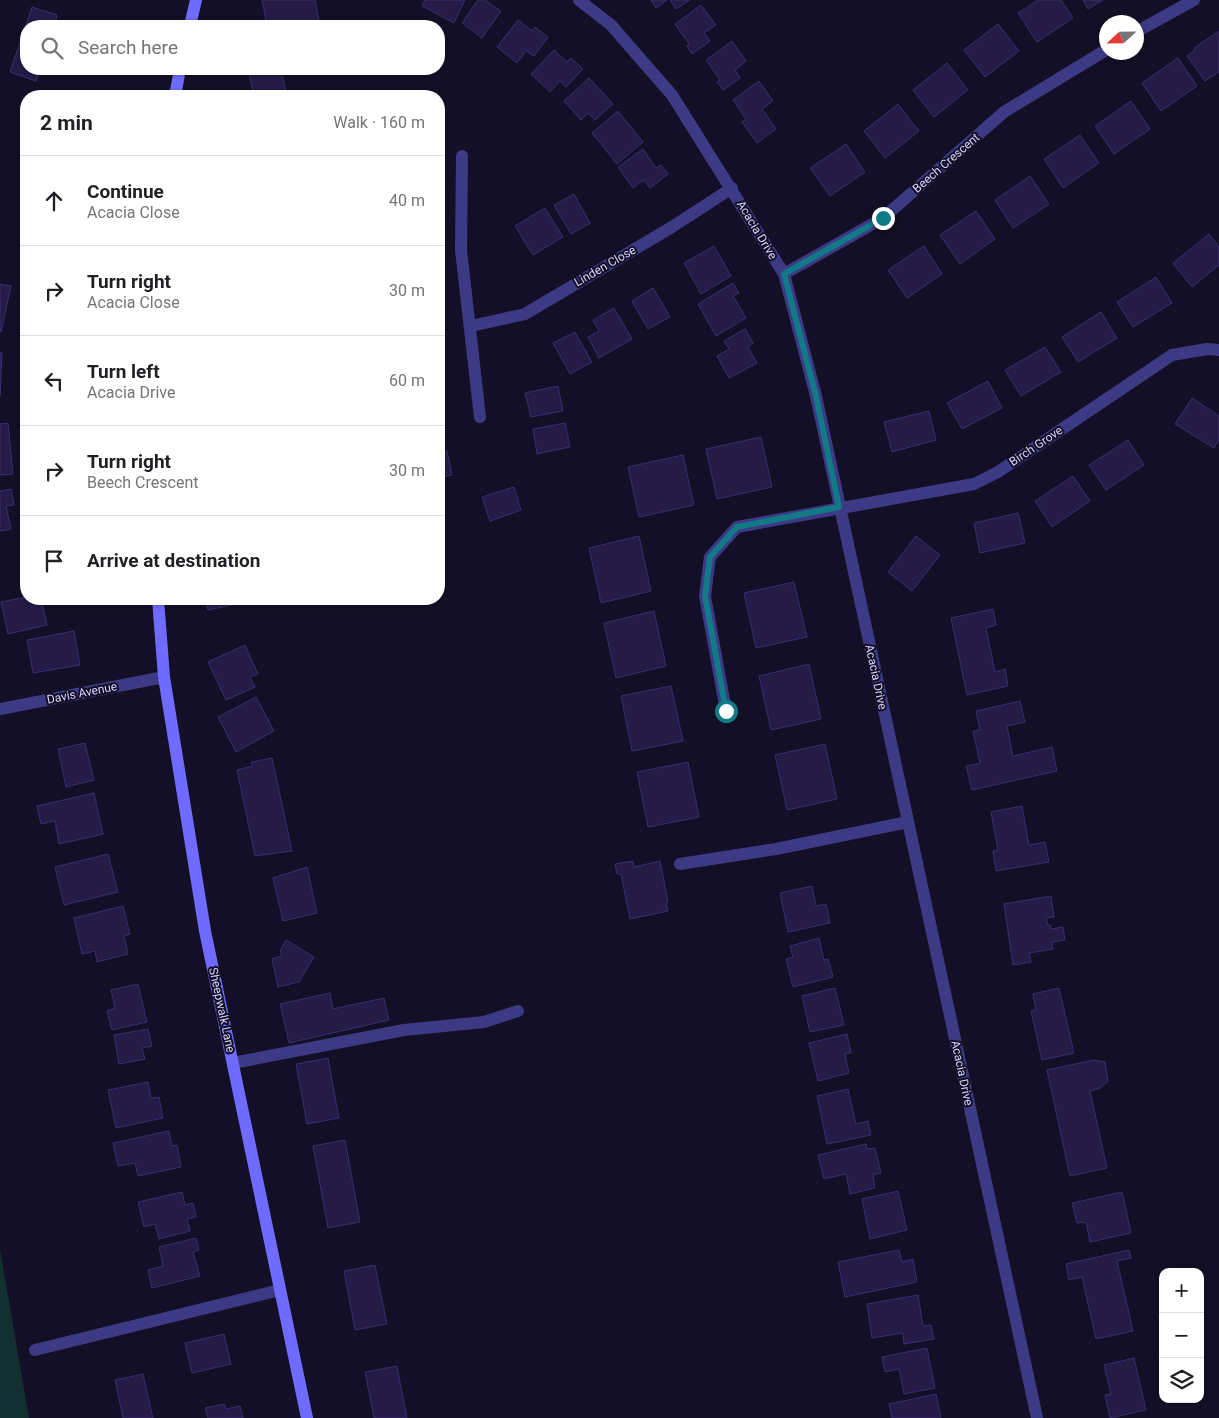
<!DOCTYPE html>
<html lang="en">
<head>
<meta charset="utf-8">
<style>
	:root { --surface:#fff; --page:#f2f2f2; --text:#202124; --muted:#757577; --line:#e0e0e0 }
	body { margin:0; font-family:Roboto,sans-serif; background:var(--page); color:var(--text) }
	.controls { position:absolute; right:15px; bottom:15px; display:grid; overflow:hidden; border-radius:10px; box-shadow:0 1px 4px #0004 }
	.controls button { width:45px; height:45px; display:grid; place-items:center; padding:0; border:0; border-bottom:1px solid var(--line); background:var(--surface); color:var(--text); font:25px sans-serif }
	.compass { position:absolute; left:1099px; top:15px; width:45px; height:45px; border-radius:50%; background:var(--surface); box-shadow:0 1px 4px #0004; rotate:248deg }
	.stop { position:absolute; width:15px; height:15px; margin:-11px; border:4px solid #127987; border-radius:50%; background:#fff }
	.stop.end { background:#127987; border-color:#fff; box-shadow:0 1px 5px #0008 }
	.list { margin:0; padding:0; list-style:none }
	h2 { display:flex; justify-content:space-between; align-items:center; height:65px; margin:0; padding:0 20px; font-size:21px }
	h2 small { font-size:16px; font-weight:400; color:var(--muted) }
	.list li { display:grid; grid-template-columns:32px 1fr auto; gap:15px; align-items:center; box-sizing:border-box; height:90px; padding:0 20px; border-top:1px solid var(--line) }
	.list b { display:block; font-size:19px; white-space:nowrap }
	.list p { margin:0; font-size:16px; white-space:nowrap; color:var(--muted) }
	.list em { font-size:16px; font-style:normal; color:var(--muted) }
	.icon { flex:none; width:28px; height:28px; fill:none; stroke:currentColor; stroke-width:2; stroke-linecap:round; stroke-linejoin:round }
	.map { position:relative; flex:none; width:1219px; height:1418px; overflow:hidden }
	.search { position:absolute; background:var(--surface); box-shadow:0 1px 4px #0004; left:20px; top:20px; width:425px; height:55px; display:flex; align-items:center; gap:12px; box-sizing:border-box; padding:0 18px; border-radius:20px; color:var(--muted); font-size:19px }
	.panel { position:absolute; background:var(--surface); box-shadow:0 1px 4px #0004; left:20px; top:90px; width:425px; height:515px; border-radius:20px }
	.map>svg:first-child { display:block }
	.green { fill:#12302f }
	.building { fill:#241b47; stroke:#3b2d73 }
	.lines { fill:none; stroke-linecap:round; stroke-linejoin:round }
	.lane { stroke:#3d3a85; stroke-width:12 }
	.street { stroke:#3d3a85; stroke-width:12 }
	.secondary { stroke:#6f6bff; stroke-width:12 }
	.route { stroke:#127987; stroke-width:6 }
	.labels { text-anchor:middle; stroke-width:4; stroke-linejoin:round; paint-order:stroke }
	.street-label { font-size:12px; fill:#d9d4ff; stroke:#130f26 }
</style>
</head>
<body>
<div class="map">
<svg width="1219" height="1418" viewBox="0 0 1219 1418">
	<rect width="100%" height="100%" fill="#130f26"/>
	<path class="green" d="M0,1249l29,169h-29z"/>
	<path class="building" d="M262,0h53l5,26h-53z
		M425,0h40l-11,23 -32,-17z
		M478,0h7l16,11 -19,27 -20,-15z
		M651,0h16l-11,8z
		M670,0h20l-14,9z
		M1038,0h23l12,18 -36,24 -19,-29z
		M1083,0h20l-15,9z
		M701,5l15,20 -12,8 6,8 -18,13 -5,-8 2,-2 -14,-20z
		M32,7l25,8 -3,11h-28v43h14l-4,12 -26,-9z
		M518,20l14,11 3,-4 13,10 -14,19 -8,-5 -9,12 -20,-16z
		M998,24l21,27 -34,26 -21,-27z
		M1219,31v41l-14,9 -18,-25 8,-6 -1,-2z
		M732,41l14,20 -11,9 5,8 -17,12 -6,-8 3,-2 -14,-20z
		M554,50l13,12 4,-4 12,11 -17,18 -6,-6 -10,11 -19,-18z
		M1178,58l19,28 -36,25 -19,-28z
		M947,63l21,27 -34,27 -21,-27z
		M248,69h33l6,27h-33z
		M589,78l24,26 -18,16 -7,-7 -7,7 -17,-19z
		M759,81l14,20 -11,8 14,20 -19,14 -15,-21 4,-3 -13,-19z
		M390,91l34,1 -1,4h-33z
		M1131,101l19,28 -36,25 -19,-28z
		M898,104l21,27 -34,27 -21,-27z
		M618,111l25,31 -26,22 -25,-31z
		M1080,135l19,28 -36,25 -19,-29z
		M846,144l19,28 -35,24 -20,-28z
		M643,149l13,19 5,-3 7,9 -18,14 -6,-8 -11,8 -15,-21z
		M1030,176l19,28 -36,24 -18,-28z
		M574,194l16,29 -19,11 -17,-29z
		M545,208l18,29 -30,18 -18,-29z
		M976,211l19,28 -35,25 -20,-29z
		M1209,234l10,13v18l-27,22 -19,-24z
		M714,246l17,30 -30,18 -17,-31z
		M924,246l18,28 -35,24 -19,-28z
		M1156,277l16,26 -39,24 -16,-25z
		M733,283l6,10 -6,3 13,22 -30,18 -18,-32z
		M0,284l11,2 -10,46h-1z
		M653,288l17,29 -22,12 -16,-28z
		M614,308l18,31 -33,19 -11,-21 11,-6 -6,-11z
		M1101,312l16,26 -39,24 -16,-25z
		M745,329l8,14 -5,4 9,16 -28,15 -12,-22 12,-7 -5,-8z
		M575,332l17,30 -22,12 -17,-31z
		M1045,347l16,25 -40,24 -16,-26z
		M0,353h2l-2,43z
		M988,381l14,27 -40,21 -15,-26z
		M558,386l5,25 -32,6 -6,-24z
		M1192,398l27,18v24l-5,8 -39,-24z
		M439,409l5,24 -5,2z
		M929,411l7,29 -44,12 -8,-30z
		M8,423l5,51 -13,1v-51z
		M565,423l5,24 -33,7 -4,-25z
		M761,437l11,50 -55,12 -11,-50z
		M1128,440l16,25 -38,25 -17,-25z
		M447,451l5,24 -13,3v-26z
		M683,455l11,50 -55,12 -11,-50z
		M1073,476l17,25 -38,26 -17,-26z
		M514,487l7,23 -31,11 -8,-24z
		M11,489l3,16 -8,1 5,23 -11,2v-40z
		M1018,513l7,30 -45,10 -6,-30z
		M639,536l12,55 -50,12 -12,-55z
		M916,536l24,19 -28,36 -24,-19z
		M794,582l13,55 -51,11 -12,-55z
		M26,597v2h15l6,26 -39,9 -7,-32z
		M206,599h35v4l-33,7z
		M993,609l3,16 -10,3 9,44 10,-3 3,17 -41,9 -16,-77z
		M654,611l12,55 -50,12 -12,-55z
		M74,631l6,34 -47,8 -6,-33z
		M245,645l13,29 -8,3 5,10 -29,13 -18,-38z
		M809,664l12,55 -50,11 -12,-54z
		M671,686l12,55 -51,10 -11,-55z
		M256,697l18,34 -38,21 -18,-35z
		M1020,701l5,21 -18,4 6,30 39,-9 5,24 -85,19 -6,-24 14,-3 -7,-32 7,-1 -4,-19z
		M85,743l9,37 -28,7 -8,-38z
		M825,744l12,55 -50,11 -12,-55z
		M272,758l20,93 -37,5 -18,-86 16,-4 -2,-4z
		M688,762l11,55 -51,10 -11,-55z
		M94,793l9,41 -44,10 -4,-23 -14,3 -4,-18z
		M1022,806l7,39 16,-3 4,20 -53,9 -3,-20 5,-1 -7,-38z
		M108,854l10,38 -54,13 -9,-38z
		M633,861l1,6 26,-6 8,41 -2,1 2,8 -38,8 -9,-45h-4l-2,-10z
		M307,867l10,46 -34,8 -10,-43z
		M812,886l4,20 10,-2 4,19 -42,9 -8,-39z
		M1051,896l3,21 -8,1 2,7h2l1,4 12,-2 2,13 -13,2 1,7 -24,4 2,9 -18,3 -9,-61z
		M123,906l7,28 -6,2 4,18 -31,8 -2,-11 -13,3 -8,-36z
		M819,938l5,22 4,-1 5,18 -40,10 -7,-28 7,-2 -3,-11z
		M286,940l28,17 -15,25 -21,5 -6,-28 10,-3 -2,-5z
		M138,984l9,38 -35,8 -5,-19 8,-3 -4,-18z
		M835,988l9,37 -34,7 -8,-36z
		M1059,988l15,65 -32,7 -11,-49 5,-1 -3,-16z
		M330,993l3,16 51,-11 5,22 -100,23 -9,-39z
		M148,1029l4,17 -10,2 3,11 -26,5 -5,-29z
		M847,1034l4,19 -6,1 4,19 -31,8 -9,-38z
		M328,1058l11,60 -32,6 -11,-60z
		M1094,1060l11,2 3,19 -8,7 -10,3 17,77 -37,8 -23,-106z
		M148,1082l3,16 8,-1 4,21 -47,10 -8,-38z
		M848,1089l8,35 12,-3 3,14 -44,9 -10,-48z
		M169,1131l3,15 5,-1 4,22 -43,9 -3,-13 -17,3 -5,-23z
		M345,1140l15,82 -32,6 -15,-82z
		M866,1144l1,5 8,-1 6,25 -8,2 2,13 -25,6 -4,-20 -22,5 -6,-24z
		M898,1191l9,39 -37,9 -8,-40z
		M182,1192l3,13 8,-2 3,14 -9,2 3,12 -31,8 -4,-15 -11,3 -6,-25z
		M1122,1192l9,41 -41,9 -4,-20 -9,1 -5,-20z
		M196,1238l3,12 -6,2 7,24 -48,12 -4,-18 15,-4 -4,-19z
		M899,1250l3,12 11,-3 4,23 -72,15 -7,-35z
		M1129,1250l2,8 -14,3 16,70 -37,8 -14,-62 -13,3 -3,-16z
		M375,1265l12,59 -32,6 -11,-59z
		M918,1295l5,31 8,-1 3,14 -30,5 -1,-11 -31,5 -5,-34z
		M224,1334l7,30 -39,9 -7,-30z
		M927,1348l8,40 -31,6 -5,-25 -14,3 -3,-15z
		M1134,1358l12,52 -36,8 -5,-23 6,-1 -7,-29z
		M397,1366l10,52h-33l-9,-46z
		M143,1374l10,44h-30l-8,-38z
		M936,1394l5,24h-49l-3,-14z
		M224,1404l2,5 14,-3 3,12h-35l-3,-10z"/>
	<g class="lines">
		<path class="lane" d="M680,864l96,-15 132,-27
			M233,1063l171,-33 80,-8 34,-11
			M35,1350l245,-60"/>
		<path class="street" d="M579,0l32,25 61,70 112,179 32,122 221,1022
			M1136,32l58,-32
			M462,156l-1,94 19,167
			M784,274l99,-56 121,-106 102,-62
			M471,326l54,-12 147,-87 60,-39
			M0,709l164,-32
			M726,711l-21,-115 5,-39 27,-30 237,-43 24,-12 174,-117 35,-6 12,1"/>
		<path class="secondary" d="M190,26l6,-26
			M175,96l5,-27
			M158,599l6,78 41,254 102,487"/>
	</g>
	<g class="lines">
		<path class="route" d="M726,711l-21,-115 5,-39 27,-30 102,-20 -23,-111 -32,-122 99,-56"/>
	</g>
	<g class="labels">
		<g class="street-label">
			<text transform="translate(946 163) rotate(-41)" y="4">Beech Crescent</text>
			<text transform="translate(757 230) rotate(59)" y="4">Acacia Drive</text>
			<text transform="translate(605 266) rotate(-30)" y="4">Linden Close</text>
			<text transform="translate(1036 446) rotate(-34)" y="4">Birch Grove</text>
			<text transform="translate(876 677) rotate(78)" y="4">Acacia Drive</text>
			<text transform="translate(82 693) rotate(-11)" y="4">Davis Avenue</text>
			<text transform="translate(222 1010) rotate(78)" y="4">Sheepwalk Lane</text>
			<text transform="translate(962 1073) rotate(78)" y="4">Acacia Drive</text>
		</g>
	</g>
</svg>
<div class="controls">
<button>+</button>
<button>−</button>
<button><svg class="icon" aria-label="layers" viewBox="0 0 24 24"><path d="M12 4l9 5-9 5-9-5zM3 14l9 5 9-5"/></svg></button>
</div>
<svg class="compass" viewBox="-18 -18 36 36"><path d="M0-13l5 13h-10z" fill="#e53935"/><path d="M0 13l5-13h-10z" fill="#757577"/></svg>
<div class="stop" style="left:726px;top:711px"></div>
<div class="stop end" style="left:883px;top:218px"></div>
<div class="search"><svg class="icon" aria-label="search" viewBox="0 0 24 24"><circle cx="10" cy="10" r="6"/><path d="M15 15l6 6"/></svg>Search here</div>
<section class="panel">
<h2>2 min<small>Walk · 160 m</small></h2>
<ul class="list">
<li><svg class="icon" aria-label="ahead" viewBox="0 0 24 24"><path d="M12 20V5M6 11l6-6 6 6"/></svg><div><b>Continue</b><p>Acacia Close</p></div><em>40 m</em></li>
<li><svg class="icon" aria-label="right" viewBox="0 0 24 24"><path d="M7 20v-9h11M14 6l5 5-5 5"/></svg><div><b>Turn right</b><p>Acacia Close</p></div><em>30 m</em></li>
<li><svg class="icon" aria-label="left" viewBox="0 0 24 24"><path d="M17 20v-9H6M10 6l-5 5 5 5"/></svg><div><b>Turn left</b><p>Acacia Drive</p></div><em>60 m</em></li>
<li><svg class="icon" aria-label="right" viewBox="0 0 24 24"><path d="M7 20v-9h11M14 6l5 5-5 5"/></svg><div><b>Turn right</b><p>Beech Crescent</p></div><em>30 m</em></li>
<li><svg class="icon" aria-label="arrive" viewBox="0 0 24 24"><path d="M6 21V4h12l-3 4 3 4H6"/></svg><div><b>Arrive at destination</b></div></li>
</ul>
</section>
</div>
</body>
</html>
